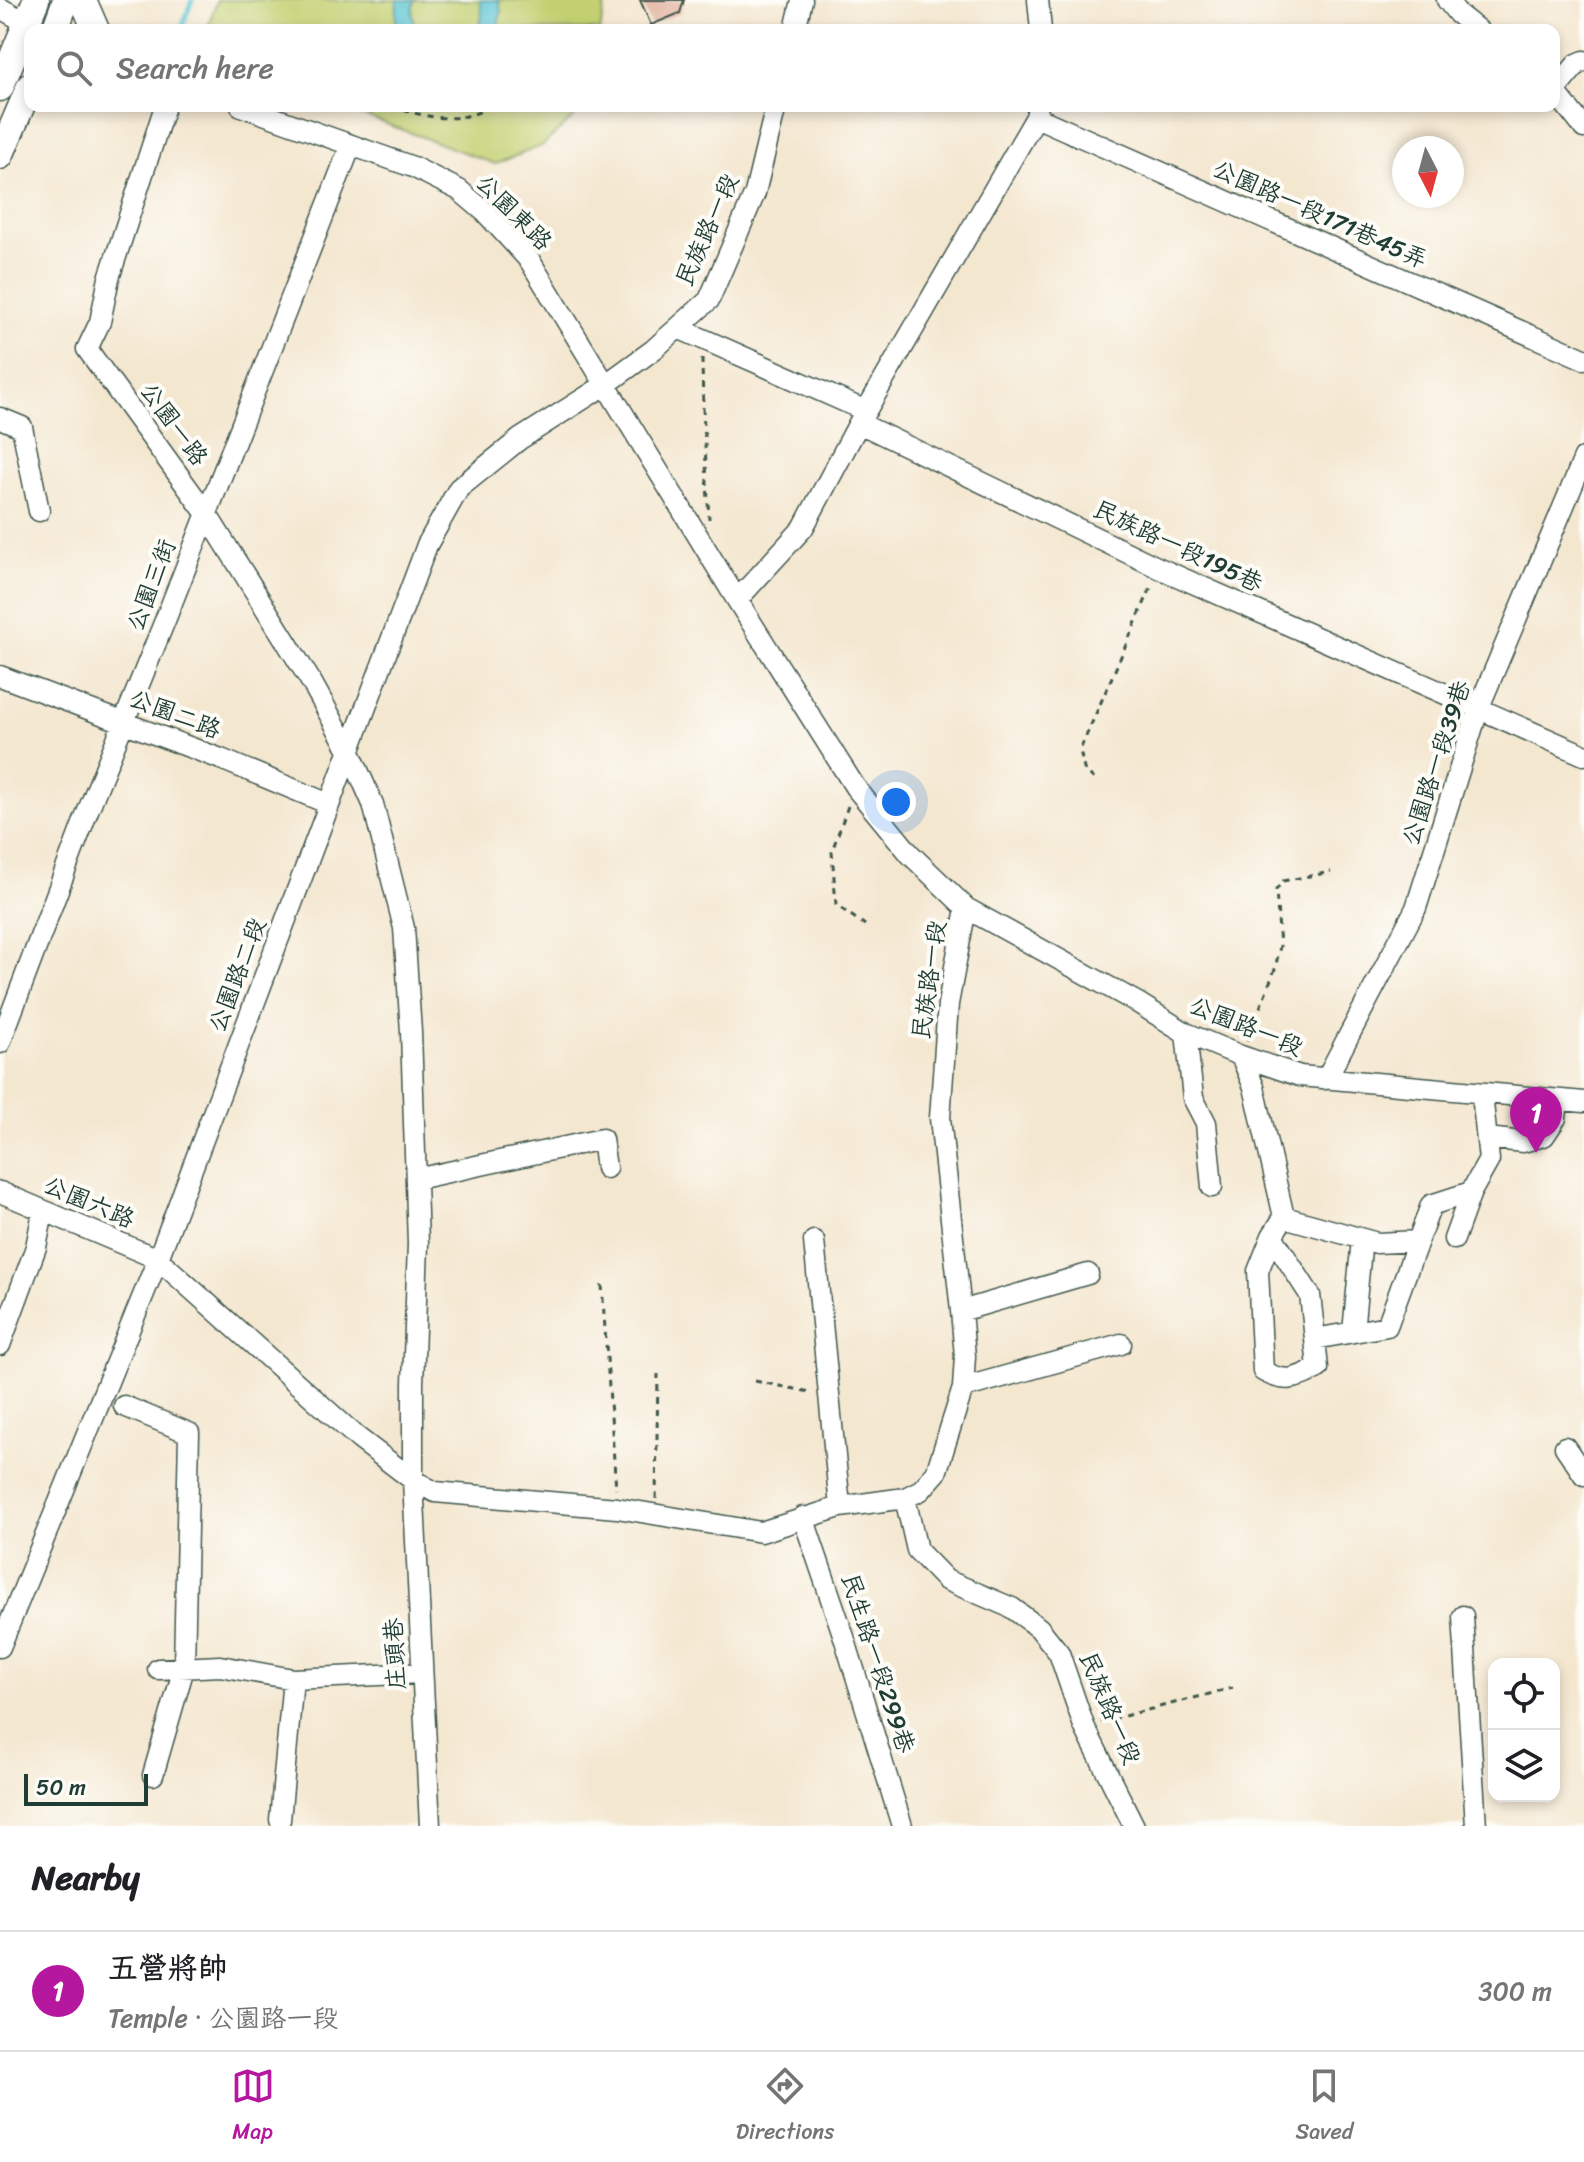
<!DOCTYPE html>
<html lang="en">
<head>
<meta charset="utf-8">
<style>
	:root { --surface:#fff; --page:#f2f2f2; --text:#202124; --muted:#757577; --line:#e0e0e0; --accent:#b5179e }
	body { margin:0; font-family:Sriracha,"LXGW WenKai TC",sans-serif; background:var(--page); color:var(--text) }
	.controls { position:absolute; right:24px; bottom:24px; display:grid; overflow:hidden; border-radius:16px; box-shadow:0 4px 12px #0003 }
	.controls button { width:72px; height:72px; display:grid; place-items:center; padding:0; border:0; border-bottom:2px solid var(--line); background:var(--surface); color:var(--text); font:40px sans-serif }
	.compass { position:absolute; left:1392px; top:136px; width:72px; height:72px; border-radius:50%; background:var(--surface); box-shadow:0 4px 12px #0003; rotate:174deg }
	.scale { position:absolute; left:24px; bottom:20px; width:124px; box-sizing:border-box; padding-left:8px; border:4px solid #1f3d34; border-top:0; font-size:22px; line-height:28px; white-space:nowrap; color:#1f3d34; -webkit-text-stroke:6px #fdfcf7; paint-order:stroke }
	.you { position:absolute; left:896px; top:802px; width:28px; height:28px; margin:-20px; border:6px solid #fff; border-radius:50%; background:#1a73e8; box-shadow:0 0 0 12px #1a73e833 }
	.badge { display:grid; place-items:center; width:52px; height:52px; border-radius:50%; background:var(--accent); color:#fff; font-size:26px; font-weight:700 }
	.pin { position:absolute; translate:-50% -66px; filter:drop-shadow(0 2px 4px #0008) }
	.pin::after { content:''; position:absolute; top:42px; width:28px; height:24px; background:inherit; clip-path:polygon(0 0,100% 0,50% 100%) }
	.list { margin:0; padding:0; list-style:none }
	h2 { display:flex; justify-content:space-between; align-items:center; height:104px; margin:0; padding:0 32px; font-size:34px }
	h2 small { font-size:26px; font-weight:400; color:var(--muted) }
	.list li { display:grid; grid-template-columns:52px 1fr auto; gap:24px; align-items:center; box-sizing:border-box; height:120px; padding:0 32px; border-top:2px solid var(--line) }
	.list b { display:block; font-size:30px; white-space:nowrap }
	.list p { margin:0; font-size:26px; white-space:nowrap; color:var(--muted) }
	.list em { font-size:26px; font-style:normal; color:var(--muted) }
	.icon { flex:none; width:44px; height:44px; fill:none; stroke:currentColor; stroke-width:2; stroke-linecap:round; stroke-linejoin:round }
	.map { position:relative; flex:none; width:1584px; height:1826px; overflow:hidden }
	.search { position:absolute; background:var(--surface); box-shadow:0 4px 12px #0003; left:24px; right:24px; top:24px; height:88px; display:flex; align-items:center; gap:20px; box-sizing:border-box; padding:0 28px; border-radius:16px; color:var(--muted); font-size:30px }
	.sheet { height:224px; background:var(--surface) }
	nav { display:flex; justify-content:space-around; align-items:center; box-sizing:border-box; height:112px; border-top:2px solid var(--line); background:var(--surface); font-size:22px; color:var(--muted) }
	nav a { display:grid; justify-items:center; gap:4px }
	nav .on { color:var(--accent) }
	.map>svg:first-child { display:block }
	.green { fill:#c3d071; stroke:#718652; stroke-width:2 }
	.water { fill:#5bc6d4; stroke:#3d8284; stroke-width:2 }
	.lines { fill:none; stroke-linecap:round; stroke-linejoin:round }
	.stream { stroke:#5bc6d4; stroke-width:5 }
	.building { fill:#e1b2a0 }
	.minor-casing { stroke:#3f564b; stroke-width:23 }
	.major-casing { stroke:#3f564b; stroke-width:29 }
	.path { stroke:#3f564b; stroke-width:3; stroke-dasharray:6 6; stroke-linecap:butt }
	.minor { stroke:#fff; stroke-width:20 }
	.major { stroke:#fff; stroke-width:26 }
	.labels { text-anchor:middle; stroke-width:8; stroke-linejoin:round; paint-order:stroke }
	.street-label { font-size:24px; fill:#1f3d34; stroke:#fdfcf7 }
</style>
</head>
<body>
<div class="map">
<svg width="1584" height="1826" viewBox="0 0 1584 1826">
	<rect width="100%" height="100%" fill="#fdfcf7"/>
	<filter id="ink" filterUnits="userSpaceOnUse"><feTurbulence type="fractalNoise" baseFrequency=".0125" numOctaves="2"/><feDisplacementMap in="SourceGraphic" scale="16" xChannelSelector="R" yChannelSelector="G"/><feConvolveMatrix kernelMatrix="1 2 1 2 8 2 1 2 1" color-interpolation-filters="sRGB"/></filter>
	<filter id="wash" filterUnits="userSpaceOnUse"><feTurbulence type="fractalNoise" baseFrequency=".006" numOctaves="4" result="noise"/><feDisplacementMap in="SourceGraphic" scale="32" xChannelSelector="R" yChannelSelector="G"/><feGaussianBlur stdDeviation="1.8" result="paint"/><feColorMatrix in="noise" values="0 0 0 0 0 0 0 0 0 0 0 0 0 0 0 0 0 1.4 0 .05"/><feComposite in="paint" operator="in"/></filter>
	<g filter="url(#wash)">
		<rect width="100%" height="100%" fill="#f4e7d0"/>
		<path class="green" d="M217,0h389l-6,30h-393z
			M338,106h248l-44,40 -47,18z"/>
		<path class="water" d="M397,0h17c-3,11 -2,20 3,30h-18l-3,-8z
			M480,0h19l2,12 -4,18h-20l5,-13z"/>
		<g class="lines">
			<path class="stream" d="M181,30l11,-30"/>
		</g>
		<g id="blocks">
			<path class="building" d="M640,0h44l-4,13 -29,12z"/>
		</g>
	</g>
	<g filter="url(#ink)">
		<use href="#blocks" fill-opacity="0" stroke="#3f564b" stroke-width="2"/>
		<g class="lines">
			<g class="minor-casing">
				<path id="minor" d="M1038,0l3,30
					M1447,0l11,14 20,16
					M0,8l27,15 9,7
					M795,30l7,-30
					M1554,90l30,38
					M1555,90l22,-26 7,-3
					M165,106l-56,172 -9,44 -13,27 119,164 106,170 37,67 24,54 31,124 7,104 7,212 -5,140v96l17,346
					M241,106l172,61 46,23 26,22 45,49 207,339 118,187 55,67 56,54 172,95 48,30 55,23 59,20 284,26
					M1036,117l548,242
					M678,328l188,83
					M0,418l22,9 17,84
					M859,423l300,145 425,187
					M737,600l66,-72 56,-105 177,-306 2,-11
					M0,676l221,83 108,45
					M966,908l-18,96 -8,114 21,193 4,45 -2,32 -27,85 -15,17 -16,8 12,52 29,30 66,28 27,20 20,25 25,73 50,100
					M1186,1033l7,65 13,25 6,64
					M0,1043l89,-235 77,-190 185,-473
					M1241,1056l13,31 30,130 93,26 41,-2 13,-36 40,-13 18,-32 -7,-66
					M1326,1079l90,-171 63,-201 105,-249
					M1487,1138l36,4 21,-6 12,-18 2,-17
					M416,1179l186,-40 4,29
					M0,1192l158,67 200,179 55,42 22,12 182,16 144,24 79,-25 65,-9
					M1284,1217l-12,19 -14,35 5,100c23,13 32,8 55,-3l-3,-29 72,-13 31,-85
					M1272,1236l38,59 5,44
					M1454,1239l17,-47
					M814,1241l26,266
					M961,1311l127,-37
					M1353,1332l9,-93
					M0,1345l36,-98 7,-35
					M963,1388l158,-44
					M124,1406l65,27 -5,235 -31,107
					M1565,1447l19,28
					M803,1517l41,120 58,189
					M1463,1616l13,210
					M0,1647l158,-388 269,-714 32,-57 61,-49 85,-54 48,-35 56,-50 46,-107 21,-87
					M158,1669l62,-3 73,13 129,-6
					M280,1820l13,-141"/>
			</g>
			<g class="major-casing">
				<path id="major" d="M83,0l13,30
					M55,30l11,-30
					M0,88l36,-88
					M0,156l30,-70"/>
			</g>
			<path class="path" d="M414,30l7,-4
				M392,106c31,11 68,20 98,0
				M702,359l1,50 6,110
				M1094,779l-10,-10 -4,-19 73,-167
				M848,806l-16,45 4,54 29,20
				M1247,1041l28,-72 5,-23 -4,-56 7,-9 48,-9
				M602,1285l14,204
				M755,1381l55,11
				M656,1499l2,-125
				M1101,1722l132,-34"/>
			<use href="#minor" class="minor"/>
			<use href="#major" class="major"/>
		</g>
	</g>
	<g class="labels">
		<g class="street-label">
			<text transform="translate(514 212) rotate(45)" y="8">公園東路</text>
			<text transform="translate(1320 214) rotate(24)" y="8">公園路一段171巷45弄</text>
			<text transform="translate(707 230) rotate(-66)" y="8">民族路一段</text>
			<text transform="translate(174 424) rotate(54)" y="8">公園一路</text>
			<text transform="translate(1178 546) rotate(25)" y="8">民族路一段195巷</text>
			<text transform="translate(151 585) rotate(-69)" y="8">公園三街</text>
			<text transform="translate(175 714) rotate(21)" y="8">公園二路</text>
			<text transform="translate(1436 763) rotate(-72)" y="8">公園路一段39巷</text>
			<text transform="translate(237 975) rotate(-69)" y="8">公園路二段</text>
			<text transform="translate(929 980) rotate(-82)" y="8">民族路一段</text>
			<text transform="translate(1246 1026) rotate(22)" y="8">公園路一段</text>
			<text transform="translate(89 1202) rotate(23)" y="8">公園六路</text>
			<text transform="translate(395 1654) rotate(-93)" y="8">庄頭巷</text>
			<text transform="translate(878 1663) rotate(72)" y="8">民生路一段299巷</text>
			<text transform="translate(1110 1708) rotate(67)" y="8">民族路一段</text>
		</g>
	</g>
</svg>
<div class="controls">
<button><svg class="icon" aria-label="locate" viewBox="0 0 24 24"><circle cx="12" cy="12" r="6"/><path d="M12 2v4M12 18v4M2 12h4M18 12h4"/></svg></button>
<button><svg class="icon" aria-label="layers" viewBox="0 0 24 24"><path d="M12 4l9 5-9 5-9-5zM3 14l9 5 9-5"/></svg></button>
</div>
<svg class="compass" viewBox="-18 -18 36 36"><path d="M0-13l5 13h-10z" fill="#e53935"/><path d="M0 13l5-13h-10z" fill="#757577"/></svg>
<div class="scale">50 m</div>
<div class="you"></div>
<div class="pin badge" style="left:1536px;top:1153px">1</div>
<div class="search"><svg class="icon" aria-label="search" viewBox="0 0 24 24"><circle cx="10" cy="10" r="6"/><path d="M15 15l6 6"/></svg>Search here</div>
</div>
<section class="sheet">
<h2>Nearby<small></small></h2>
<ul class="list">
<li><span class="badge">1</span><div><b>五營將帥</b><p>Temple · 公園路一段</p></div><em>300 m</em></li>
</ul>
</section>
<nav>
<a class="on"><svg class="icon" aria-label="map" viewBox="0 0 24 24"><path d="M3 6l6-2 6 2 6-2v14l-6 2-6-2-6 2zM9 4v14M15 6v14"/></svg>Map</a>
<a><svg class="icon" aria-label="directions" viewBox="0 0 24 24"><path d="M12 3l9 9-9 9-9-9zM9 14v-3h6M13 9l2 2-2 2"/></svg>Directions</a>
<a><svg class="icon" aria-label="saved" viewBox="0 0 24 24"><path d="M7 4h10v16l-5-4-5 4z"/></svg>Saved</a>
</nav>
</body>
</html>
